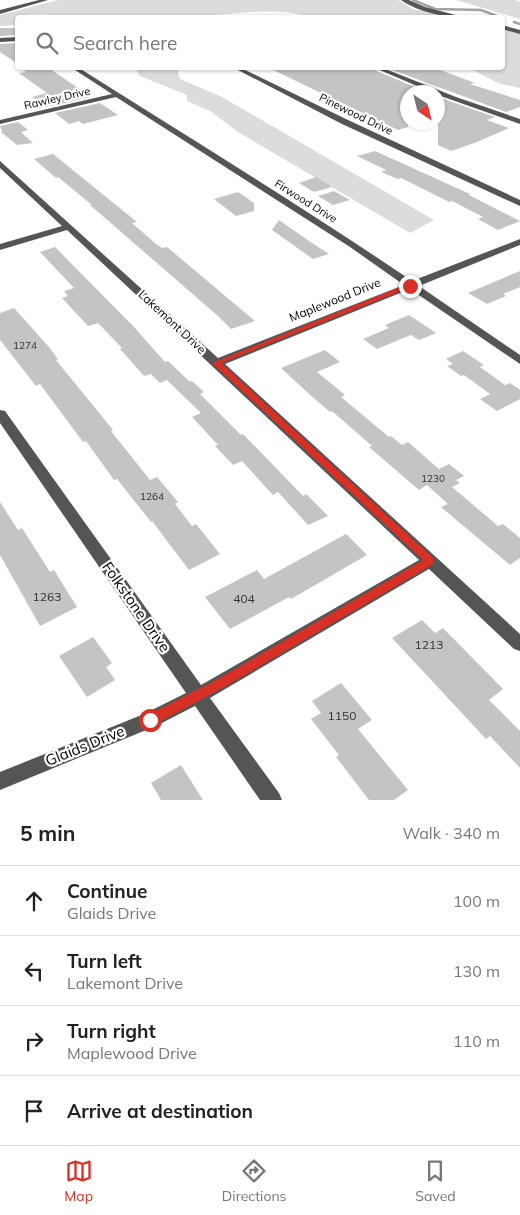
<!DOCTYPE html>
<html lang="en">
<head>
<meta charset="utf-8">
<style>
	:root { --surface:#fff; --page:#f6f6f6; --text:#222; --muted:#767676; --line:#e0e0e0; --accent:#d93025 }
	body { margin:0; font-family:Mulish,sans-serif; background:var(--page); color:var(--text) }
	.compass { position:absolute; left:400px; top:85px; width:45px; height:45px; border-radius:50%; background:var(--surface); box-shadow:0 1px 4px #0004; rotate:145deg }
	.stop { position:absolute; width:15px; height:15px; margin:-11px; border:4px solid #d93025; border-radius:50%; background:#fff }
	.stop.end { background:#d93025; border-color:#fff; box-shadow:0 1px 5px #0008 }
	.list { margin:0; padding:0; list-style:none }
	h2 { display:flex; justify-content:space-between; align-items:center; height:65px; margin:0; padding:0 20px; font-size:21px }
	h2 small { font-size:16px; font-weight:400; color:var(--muted) }
	.list li { display:grid; grid-template-columns:32px 1fr auto; gap:15px; align-items:center; box-sizing:border-box; height:70px; padding:0 20px; border-top:1px solid var(--line) }
	.list b { display:block; font-size:19px; white-space:nowrap }
	.list p { margin:0; font-size:16px; white-space:nowrap; color:var(--muted) }
	.list em { font-size:16px; font-style:normal; color:var(--muted) }
	.icon { flex:none; width:28px; height:28px; fill:none; stroke:currentColor; stroke-width:2; stroke-linecap:round; stroke-linejoin:round }
	.map { position:relative; flex:none; width:520px; height:800px; overflow:hidden }
	.search { position:absolute; background:var(--surface); box-shadow:0 1px 4px #0004; left:15px; right:15px; top:15px; height:55px; display:flex; align-items:center; gap:12px; box-sizing:border-box; padding:0 18px; border-radius:5px; color:var(--muted); font-size:19px }
	.sheet { height:345px; background:var(--surface) }
	nav { display:flex; justify-content:space-around; align-items:center; box-sizing:border-box; height:70px; border-top:1px solid var(--line); background:var(--surface); font-size:14px; color:var(--muted) }
	nav a { display:grid; justify-items:center; gap:2px }
	nav .on { color:var(--accent) }
	.map>svg:first-child { display:block }
	.green { fill:#dcdcdc }
	.lines { fill:none; stroke-linecap:round; stroke-linejoin:round }
	.stream { stroke:#a3a3a3; stroke-width:2.5 }
	.building { fill:#c4c4c4 }
	.minor { fill:#555; fill-rule:evenodd }
	.route { fill:#d93025 }
	.labels { text-anchor:middle; stroke-width:4.5; stroke-linejoin:round; paint-order:stroke }
	.number-label { font-size:10px; fill:#313131 }
	.far-street-label { font-size:11px; fill:#000; stroke:#fff }
	.street-label { font-size:12px; fill:#000; stroke:#fff }
	.near-number-label { font-size:12px; fill:#313131 }
	.near-street-label { font-size:15px; fill:#000; stroke:#fff }
</style>
</head>
<body>
<div class="map">
<svg width="520" height="800" viewBox="0 0 520 800">
	<rect width="100%" height="100%" fill="#fff"/>
	<path class="green" d="M58,0h340l15,9 44,8 -145,1c-32,-11 -66,-5 -99,-3l-10,3h-146c-9,-5 -22,-4 -33,-2l1,1 -7,1 -1,7 -17,1v-11z
		M456,0h59l5,2v17z
		M503,29l17,5v54l-20,-4 -31,-16h33z
		M135,68h42l3,11 42,18 212,123 -24,13 -172,-101 -28,-21 -23,-10v-6l-47,-19z"/>
	<g class="lines">
		<path class="stream" d="M413,0l22,9 46,1 21,8
			M514,22l6,2"/>
	</g>
	<path class="building" d="M0,28h18v7l-18,1z
		M18,43v21l-18,-12v-8z
		M20,68h29l42,29 -44,10 -15,-10 15,-4 -28,-20 7,-1z
		M269,68h104l1,2 53,22h-19v35l-10,3z
		M387,68h48l40,15 -5,1 50,16v7l-14,5z
		M438,97l57,20 -8,3 22,8 -32,14 -26,9 -13,-6z
		M100,103l18,12 -35,9 -4,-3 -10,3 -14,-11z
		M18,122l10,8 -7,2 12,11 -16,2 -16,-13 1,-1 -2,-5z
		M375,151l95,43 -1,1 51,26 -22,9 -20,-11 5,-2 -31,-16 -3,1 -48,-24 -3,1 -17,-7 5,-2 -29,-14z
		M53,154l84,68 -5,1 24,21 6,4 5,-1 88,74 -24,8 -13,-13 -128,-111h2l-34,-28 -2,1 -22,-19z
		M316,177l16,10 -18,5 -15,-9z
		M334,191l16,9 -17,5 -15,-9z
		M238,192l16,11v8l-18,5 -22,-17z
		M279,220l33,23 17,11 -16,5 -41,-29z
		M55,247l79,80 31,35 3,-1 22,21 2,-1 12,11 -4,2 41,41 2,-1 60,62 3,-2 22,22 -20,9 -30,-33 -5,3 -31,-34 -9,4 -18,-19 3,-1 -26,-28 9,-4 -30,-29 -4,-4 -7,3 -9,-9 -7,2 -24,-27 2,-1 -24,-25 -10,3 -26,-28 6,-2 -4,-5 10,-3 -34,-36z
		M520,271v16l-17,7 3,2 -19,8 -19,-11z
		M14,308l35,39 9,12 -2,1 57,70 -2,1 39,49 7,-3 21,25 -3,2 17,22 4,-2 24,30 -31,16 -37,-49 -1,1 -34,-43 -3,1 -28,-39 -3,1 -43,-58 -4,2 -36,-46v-27z
		M409,315l27,18 -17,7 -8,-5 -34,14 -14,-10 26,-11 -4,-3z
		M325,350l15,12 -23,10 28,23 -4,2 48,40 2,-1 11,9 6,-3 31,27 10,-5 15,12 -8,4 4,3 -8,4 46,39 5,-2 17,14v20l-10,7 -69,-58 7,-3 -21,-19 -8,5 -50,-43 3,-1 -40,-35 -2,1 -22,-19 -27,-25z
		M463,351l21,14 -4,2 25,18 5,-2 10,7v9l-23,12 -17,-12 10,-5 -26,-19 -3,1 -14,-10 6,-2 -7,-5z
		M0,502l18,28 4,-2 28,44 4,-2 23,37 -37,19 -40,-71z
		M346,534l21,21 -76,44 -2,-2 -59,32 -25,-32 52,-27 7,9z
		M422,620l13,13 8,-5 60,61 -14,11 31,31v37l-30,-32 -4,3 -94,-101z
		M93,637l19,26 -6,4 9,13 -28,17 -28,-41z
		M341,683l31,37 -14,9 50,61 -14,10h-25l-33,-43 3,-2 -28,-36 10,-6 -9,-12z
		M181,765l22,35h-42l-10,-17z"/>
	<g class="lines">
		<path class="minor" d="M39,0h9l-48,14v-4z
			M401,0h8l16,7 42,11c-21,0 -49,-6 -66,-18z
			M502,25l18,5v4l-18,-5z
			M18,37v4l-18,1v-4z
			M72,68h7c111,70 224,139 333,213l108,-42v6l-101,41 101,69v9l-110,-75 -185,75 295,270v17l-6,-2 -85,-80 -219,129 69,95 3,7h-22l-65,-94 -39,20 -156,64v-18l144,-58 42,-21 -186,-270v-13l5,1 196,274 218,-125 -352,-330 -67,20v-6l62,-18 -62,-58v-7l218,197 186,-73 -54,-38 -234,-150 -116,27v-4l112,-26z
			M234,68h7l107,52 172,80v6l-178,-82z
			M375,68h8l73,29 64,22v5l-82,-29v-3h-7z"/>
	</g>
	<path class="route" d="M407,284l6,2 -192,77 212,195v6l-209,123 -69,37 -5,1 -4,-1 -2,-4 2,-4 70,-36 207,-120 -211,-197z"/>
	<g class="labels">
		<g class="number-label">
			<text x="25" y="349">1274</text>
			<text x="433" y="482">1230</text>
			<text x="152" y="500">1264</text>
		</g>
		<g class="far-street-label">
			<text transform="translate(57 98) rotate(-13)" y="4">Rawley Drive</text>
			<text transform="translate(356 114) rotate(26)" y="4">Pinewood Drive</text>
			<text transform="translate(306 201) rotate(32)" y="4">Firwood Drive</text>
		</g>
		<g class="street-label">
			<text transform="translate(335 300) rotate(-22)" y="4">Maplewood Drive</text>
			<text transform="translate(172 322) rotate(43)" y="4">Lakemont Drive</text>
		</g>
		<g class="near-number-label">
			<text x="47" y="601">1263</text>
			<text x="244" y="603">404</text>
			<text x="429" y="649">1213</text>
			<text x="342" y="720">1150</text>
		</g>
		<g class="near-street-label">
			<text transform="translate(136 607) rotate(55)" y="5">Folkstone Drive</text>
			<text transform="translate(85 746) rotate(-22)" y="5">Glaids Drive</text>
		</g>
	</g>
</svg>
<svg class="compass" viewBox="-18 -18 36 36"><path d="M0-13l5 13h-10z" fill="#e53935"/><path d="M0 13l5-13h-10z" fill="#767676"/></svg>
<div class="stop" style="left:150px;top:720px"></div>
<div class="stop end" style="left:410px;top:286px"></div>
<div class="search"><svg class="icon" aria-label="search" viewBox="0 0 24 24"><circle cx="10" cy="10" r="6"/><path d="M15 15l6 6"/></svg>Search here</div>
</div>
<section class="sheet">
<h2>5 min<small>Walk · 340 m</small></h2>
<ul class="list">
<li><svg class="icon" aria-label="ahead" viewBox="0 0 24 24"><path d="M12 20V5M6 11l6-6 6 6"/></svg><div><b>Continue</b><p>Glaids Drive</p></div><em>100 m</em></li>
<li><svg class="icon" aria-label="left" viewBox="0 0 24 24"><path d="M17 20v-9H6M10 6l-5 5 5 5"/></svg><div><b>Turn left</b><p>Lakemont Drive</p></div><em>130 m</em></li>
<li><svg class="icon" aria-label="right" viewBox="0 0 24 24"><path d="M7 20v-9h11M14 6l5 5-5 5"/></svg><div><b>Turn right</b><p>Maplewood Drive</p></div><em>110 m</em></li>
<li><svg class="icon" aria-label="arrive" viewBox="0 0 24 24"><path d="M6 21V4h12l-3 4 3 4H6"/></svg><div><b>Arrive at destination</b></div></li>
</ul>
</section>
<nav>
<a class="on"><svg class="icon" aria-label="map" viewBox="0 0 24 24"><path d="M3 6l6-2 6 2 6-2v14l-6 2-6-2-6 2zM9 4v14M15 6v14"/></svg>Map</a>
<a><svg class="icon" aria-label="directions" viewBox="0 0 24 24"><path d="M12 3l9 9-9 9-9-9zM9 14v-3h6M13 9l2 2-2 2"/></svg>Directions</a>
<a><svg class="icon" aria-label="saved" viewBox="0 0 24 24"><path d="M7 4h10v16l-5-4-5 4z"/></svg>Saved</a>
</nav>
</body>
</html>
